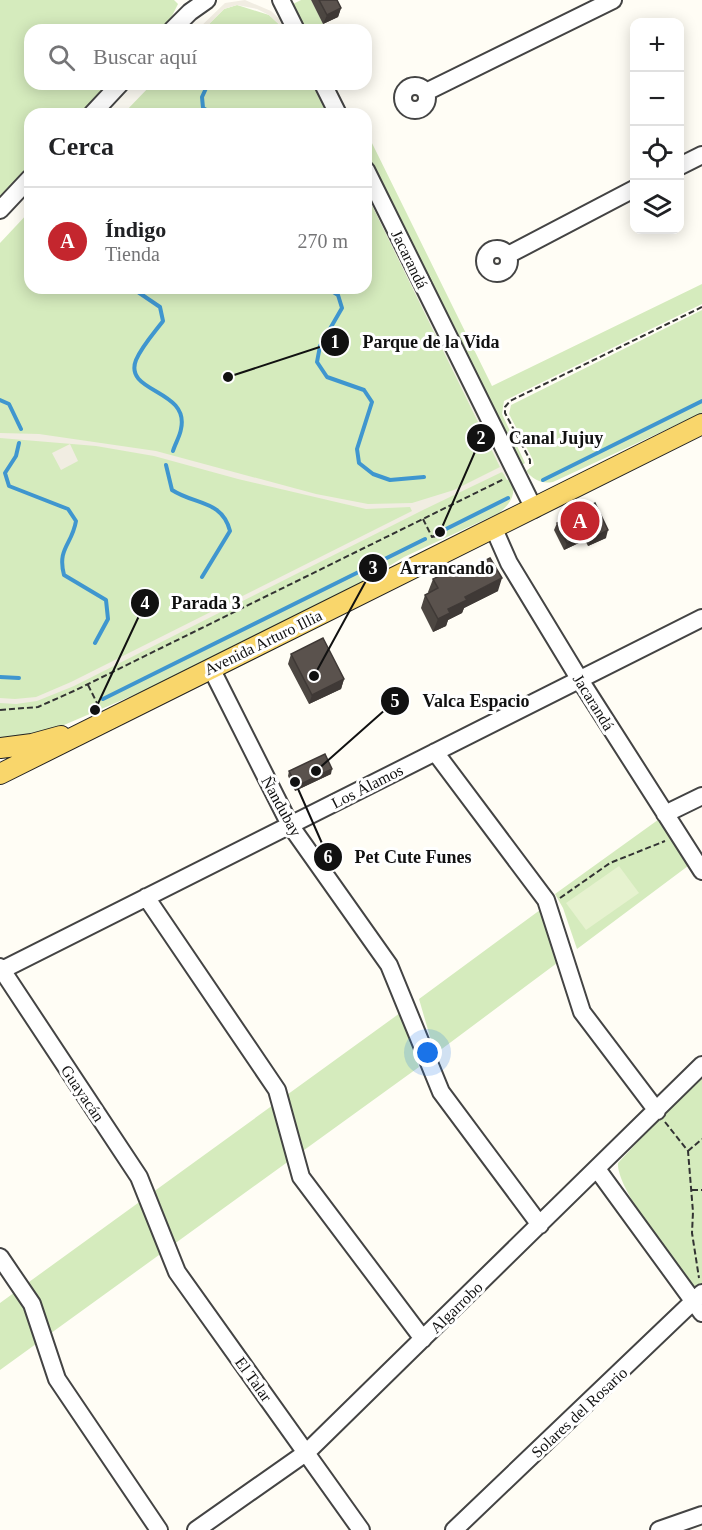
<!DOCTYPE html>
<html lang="es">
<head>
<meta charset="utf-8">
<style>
	:root { --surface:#fff; --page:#f6f6f6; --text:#202124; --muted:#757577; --line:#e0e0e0; --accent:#c4262e }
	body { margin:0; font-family:Georgia,serif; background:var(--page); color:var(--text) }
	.controls { position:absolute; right:18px; top:18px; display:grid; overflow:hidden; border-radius:12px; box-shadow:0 3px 15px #0003 }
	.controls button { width:54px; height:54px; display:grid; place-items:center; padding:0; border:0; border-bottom:2px solid var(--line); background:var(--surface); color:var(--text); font:30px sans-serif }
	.you { position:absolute; left:428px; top:1053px; width:21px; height:21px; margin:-15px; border:4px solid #fff; border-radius:50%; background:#1a73e8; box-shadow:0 0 0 9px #1a73e833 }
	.badge { display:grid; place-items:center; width:39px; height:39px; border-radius:50%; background:var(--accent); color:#fff; font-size:20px; font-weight:700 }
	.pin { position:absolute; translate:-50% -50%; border:3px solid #fff; box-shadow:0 2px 6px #0006 }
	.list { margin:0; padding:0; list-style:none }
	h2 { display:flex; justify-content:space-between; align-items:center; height:78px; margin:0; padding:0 24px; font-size:26px }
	h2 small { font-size:20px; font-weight:400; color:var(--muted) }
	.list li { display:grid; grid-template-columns:39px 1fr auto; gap:18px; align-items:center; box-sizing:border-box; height:108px; padding:0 24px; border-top:2px solid var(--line) }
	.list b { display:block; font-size:22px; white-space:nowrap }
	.list p { margin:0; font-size:20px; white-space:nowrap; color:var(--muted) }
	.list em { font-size:20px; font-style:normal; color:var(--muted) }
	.icon { flex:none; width:33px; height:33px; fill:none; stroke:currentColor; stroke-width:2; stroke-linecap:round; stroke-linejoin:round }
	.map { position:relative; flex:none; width:702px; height:1530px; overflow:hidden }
	.search { position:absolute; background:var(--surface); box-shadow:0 3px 15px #0003; left:24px; top:24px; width:348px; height:66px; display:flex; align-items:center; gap:15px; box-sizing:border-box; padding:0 21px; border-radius:18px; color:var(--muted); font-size:22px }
	.panel { position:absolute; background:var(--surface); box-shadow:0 3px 15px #0003; left:24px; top:108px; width:348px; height:186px; border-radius:18px }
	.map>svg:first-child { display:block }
	.green { fill:#d5ebbd }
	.pitch { fill:#e6f2cf }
	.plaza { fill:#f1ede2 }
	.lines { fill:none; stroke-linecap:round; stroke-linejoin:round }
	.stream { stroke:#3f96cf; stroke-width:4 }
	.minor-casing { stroke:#444; stroke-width:20 }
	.major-casing { stroke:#222; stroke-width:22 }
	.path { stroke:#333; stroke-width:2; stroke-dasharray:6 3; stroke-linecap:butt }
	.minor { stroke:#fff; stroke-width:16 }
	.major { stroke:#f9d66b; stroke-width:20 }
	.wall { fill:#4d4742 }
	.shaded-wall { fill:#3f3936 }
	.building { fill:#5a524d; stroke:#3f3936; stroke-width:1.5 }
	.labels { text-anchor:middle; stroke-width:6; stroke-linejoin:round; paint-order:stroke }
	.street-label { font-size:16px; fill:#111; stroke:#fff }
	.leader { fill:none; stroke:#111; stroke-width:2 }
	.callout-dot { fill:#111; stroke:#fff; stroke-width:2 }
	.mark-label { font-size:18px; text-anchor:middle; font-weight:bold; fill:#fff }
	.callout-label { font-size:18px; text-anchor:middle; font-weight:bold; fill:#111; stroke:#fff; stroke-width:6; stroke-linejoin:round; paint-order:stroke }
</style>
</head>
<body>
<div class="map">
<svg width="702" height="1530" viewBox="0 0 702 1530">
	<rect width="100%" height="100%" fill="#fffdf5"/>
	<path class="green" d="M0,0h174l4,4 -13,26h-135v54h84l-29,30h-55v57l-30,31z
		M301,0h10l15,30h-20l-13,-26z
		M237,5l32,10 16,15h-82l21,-21z
		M152,84h160l15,30h-204z
		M366,131l126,255 210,-102v20l-198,97 -2,13 23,49 -4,3 -155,-315z
		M366,193l139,283 2,4 4,-2c6,16 0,25 -12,35l-95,44 -41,25 -187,95 -126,54 -50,11v-499l30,-32v77h336z
		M702,310v103l-149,69c-12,2 -19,-2 -27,-11l8,-6 -1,-5 -24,-46 2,-9z
		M662,817l30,46 -115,86 -14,-41 -8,-14z
		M540,910l17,53 -122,91 -16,-55z
		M400,1013l19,54 -419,303v-67z
		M702,1073v212l-8,1 -6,-4c-16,-24 -72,-94 -70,-119z"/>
	<path class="pitch" d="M619,866l20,27 -53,37 -20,-27z"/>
	<path class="plaza" d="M245,0l26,11 20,19h-6l-16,-15 -12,-6 -20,-4 -13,4 -21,21h-6l28,-27z
		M366,182l143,292 -4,2 -3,-4 -79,38 -349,176 -37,15 -21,3 -16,-1v-5l15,1 21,-2 35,-15 341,-171 -2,-4 -44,2 -128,-30 -84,-23 -58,-10 -96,-8v-5l39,1 117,17 160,43 52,10 44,-1 42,-13 46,-23 -134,-274z
		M70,444l8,17 -17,9 -9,-17z"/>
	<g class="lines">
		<path class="stream" d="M208,84l-6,13 1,11 10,6
			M132,288l28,19 3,14c-9,12 -21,25 -27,39 -13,33 54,29 45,69 -1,7 -6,15 -8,22
			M327,288l11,7 4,13 -22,38 -3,16 10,15 37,13 8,12 -15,47 2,14 14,11 17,6 34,-3
			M0,400l9,4 12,25
			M19,443l-3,13 -11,17 4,13 59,23 8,12c-4,24 -19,27 -12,54l42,25 2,19 -13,24
			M166,465l6,25c23,15 50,10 58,41l-28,46
			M543,480l159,-79
			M440,532l68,-34
			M0,677l19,1
			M103,699l322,-160"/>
		<g class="minor-casing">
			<path id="minor" d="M281,0l15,30
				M172,30l18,-18 17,-12
				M323,84l15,30
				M403 98a12 12 0 1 1 24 0a12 12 0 1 1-24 0Z
				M426,92l187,-92
				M92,114l28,-30
				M680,166l22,-11
				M366,170l168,339
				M0,210l30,-32
				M485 261a12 12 0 1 1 24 0a12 12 0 1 1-24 0Z
				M508,255l126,-66
				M494,529l15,34 71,117 122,191
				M211,668l79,157 99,140 52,127 99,133
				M435,752l111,148 36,112 75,99
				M665,814l37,-18
				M146,897l131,193 24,87 122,162
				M0,967l139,210 38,95 184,258
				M0,971l702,-353
				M597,1169l105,144
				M0,1257l32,47 25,75 102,151
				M196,1530l111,-78 395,-387
				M454,1530l248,-237
				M659,1530l43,-15"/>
		</g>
		<g class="major-casing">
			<path id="major" d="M0,748l32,-4 29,-8
				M0,774l702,-350"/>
		</g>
		<path class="path" d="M530,464v-4l-25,-47v-6l5,-6 192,-94
			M423,519l9,18 2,-1 2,4
			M88,685l11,22
			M0,710l38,-3 38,-17 428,-211
			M560,898l50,-35 55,-22
			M665,1122l23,29 5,61 -1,21 7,45
			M688,1151l14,-12
			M692,1190h10"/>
		<use href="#minor" class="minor"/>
		<use href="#major" class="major"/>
	</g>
	<path class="wall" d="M311,0h26l4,8 -3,9 -15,7z
		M557,523l49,15 -18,8 -3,-6 -21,10 -10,-20z
		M433,579l65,12 -34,17 -2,5 -14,7 -2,6 -13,6 -12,-24 4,-13 4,-2 -1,-1z
		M291,654l53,25 -3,10 -32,15 -21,-40z
		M289,771l42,3 -36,17 -7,-15z"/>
	<path class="shaded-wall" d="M341,8l-3,9 -15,7 4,-9z
		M608,530l-2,8 -18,8 3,-7z
		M588,533l-3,7 -21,10 3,-7z
		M502,578l-4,13 -34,17 -2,5 -14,7 -2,6 -13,6 5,-13 10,-10 17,-12z
		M344,679l-3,10 -32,15 3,-9z
		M332,769l-1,5 -36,17 2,-5z"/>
	<path class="building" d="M319,0h18l4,8 -14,7z
		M595,503l13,27 -17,9 -3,-6 -21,10 -10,-20z
		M490,558l12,20 -37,19 2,3 -19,9 2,4 -12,6 -13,-24 13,-7 -5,-9 19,-9 3,6z
		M323,638l21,41 -32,16 -21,-41z
		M325,754l7,15 -35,17 -8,-15z"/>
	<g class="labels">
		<g class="street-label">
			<text transform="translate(410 259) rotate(64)" y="6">Jacarandá</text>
			<text transform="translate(263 642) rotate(-26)" y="6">Avenida Arturo Illia</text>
			<text transform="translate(594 702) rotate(58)" y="6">Jacarandá</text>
			<text transform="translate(367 786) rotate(-27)" y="6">Los Álamos</text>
			<text transform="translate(282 806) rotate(61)" y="6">Ñandubay</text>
			<text transform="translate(83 1093) rotate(56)" y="6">Guayacán</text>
			<text transform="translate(456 1307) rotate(-44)" y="6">Algarrobo</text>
			<text transform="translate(254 1379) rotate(54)" y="6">El Talar</text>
			<text transform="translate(579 1412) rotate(-43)" y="6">Solares del Rosario</text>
		</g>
	</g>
	<path class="leader" d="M228 377L335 342M440 532L481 438M314 676L373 568M95 710L145 603M316 771L395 701M295 782L328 857"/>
	<g class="callout-dot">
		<circle cx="228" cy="377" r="6"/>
		<circle cx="440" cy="532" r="6"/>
		<circle cx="314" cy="676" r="6"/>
		<circle cx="95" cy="710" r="6"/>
		<circle cx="316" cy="771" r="6"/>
		<circle cx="295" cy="782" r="6"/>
		<circle cx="335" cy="342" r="15"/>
		<circle cx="481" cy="438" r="15"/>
		<circle cx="373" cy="568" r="15"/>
		<circle cx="145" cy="603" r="15"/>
		<circle cx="395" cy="701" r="15"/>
		<circle cx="328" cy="857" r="15"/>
	</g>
	<g class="mark-label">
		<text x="335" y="348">1</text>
		<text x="481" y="444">2</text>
		<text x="373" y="574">3</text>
		<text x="145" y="609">4</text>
		<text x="395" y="707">5</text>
		<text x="328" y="863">6</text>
	</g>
	<g class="callout-label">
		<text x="431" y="348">Parque de la Vida</text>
		<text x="556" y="444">Canal Jujuy</text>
		<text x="447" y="574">Arrancando</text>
		<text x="206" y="609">Parada 3</text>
		<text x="476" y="707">Valca Espacio</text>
		<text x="413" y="863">Pet Cute Funes</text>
	</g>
</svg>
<div class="controls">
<button>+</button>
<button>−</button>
<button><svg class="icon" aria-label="locate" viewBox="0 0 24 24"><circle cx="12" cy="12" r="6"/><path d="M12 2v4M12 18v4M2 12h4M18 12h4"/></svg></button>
<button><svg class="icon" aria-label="layers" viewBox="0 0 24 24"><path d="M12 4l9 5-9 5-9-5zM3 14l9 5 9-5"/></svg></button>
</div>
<div class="you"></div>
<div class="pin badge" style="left:580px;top:521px">A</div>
<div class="search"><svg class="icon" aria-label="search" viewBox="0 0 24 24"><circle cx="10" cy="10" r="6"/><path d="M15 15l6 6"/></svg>Buscar aquí</div>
<section class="panel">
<h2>Cerca<small></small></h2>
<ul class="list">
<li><span class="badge">A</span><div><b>Índigo</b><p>Tienda</p></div><em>270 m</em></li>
</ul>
</section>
</div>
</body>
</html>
